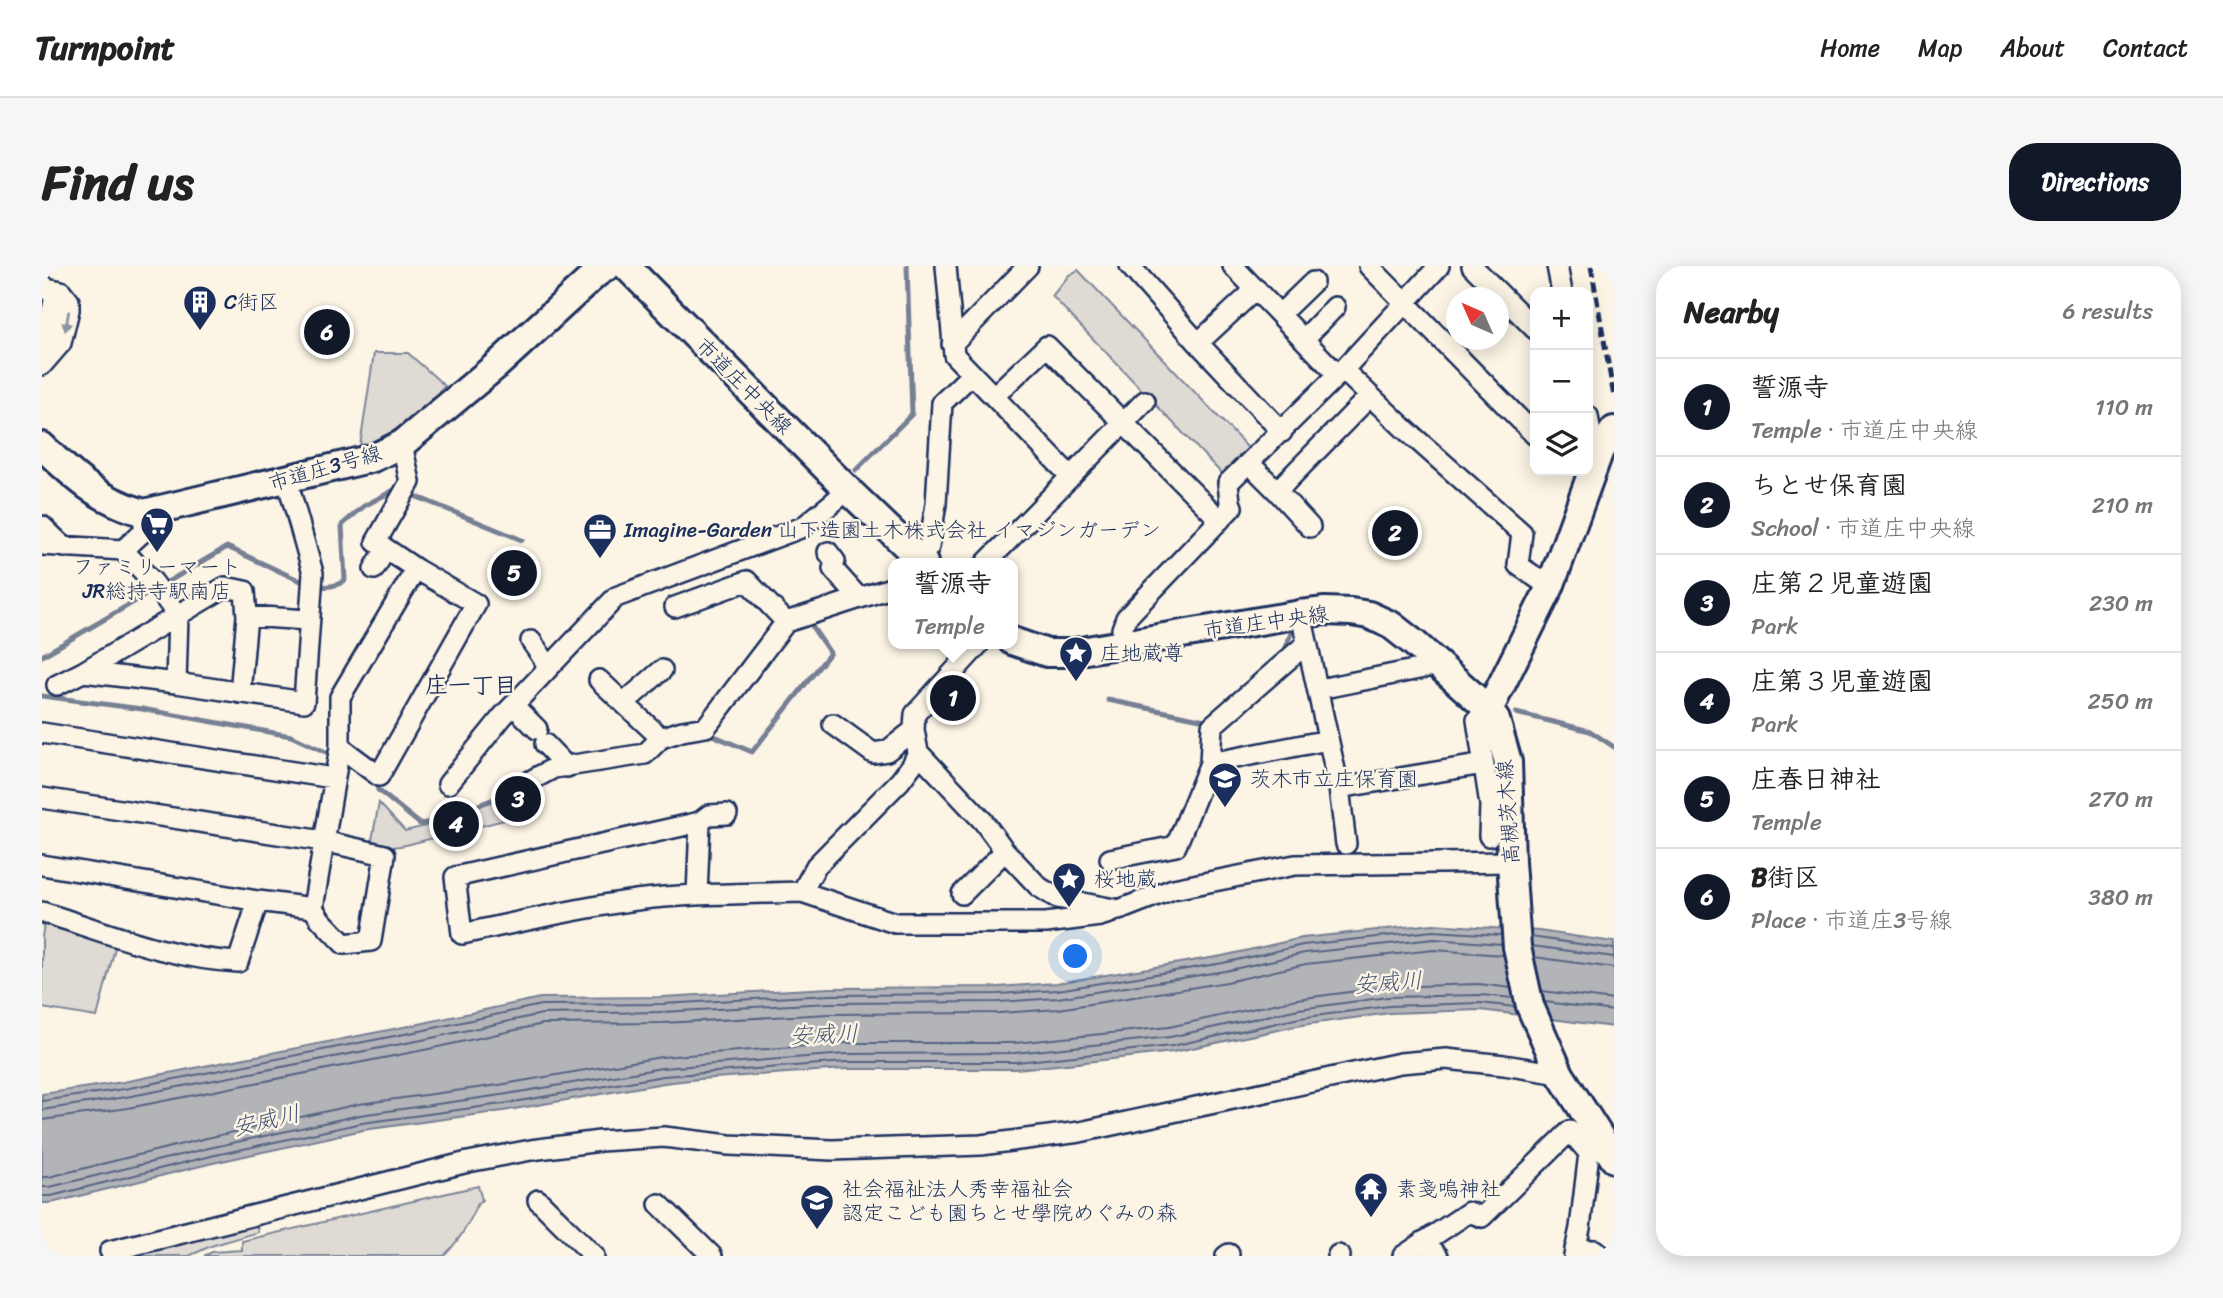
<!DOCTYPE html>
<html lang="en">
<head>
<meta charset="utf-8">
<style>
	:root { --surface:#fff; --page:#f6f6f6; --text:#222; --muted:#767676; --line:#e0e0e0; --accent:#111827 }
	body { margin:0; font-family:Sriracha,"Klee One",sans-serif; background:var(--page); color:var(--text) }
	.controls { position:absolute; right:21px; top:21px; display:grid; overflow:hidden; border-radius:14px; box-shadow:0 4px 18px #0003 }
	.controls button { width:63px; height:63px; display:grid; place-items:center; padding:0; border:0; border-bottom:2px solid var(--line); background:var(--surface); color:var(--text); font:35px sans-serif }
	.compass { position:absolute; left:1404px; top:21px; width:63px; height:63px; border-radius:50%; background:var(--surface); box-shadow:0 4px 18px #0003; rotate:315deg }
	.you { position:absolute; left:1034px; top:691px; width:24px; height:24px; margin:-18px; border:5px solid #fff; border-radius:50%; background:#1a73e8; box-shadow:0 0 0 10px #1a73e833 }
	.badge { display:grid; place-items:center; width:46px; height:46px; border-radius:50%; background:var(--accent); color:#fff; font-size:23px; font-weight:700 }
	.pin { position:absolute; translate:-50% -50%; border:4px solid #fff; box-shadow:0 2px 7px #0006 }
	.popup { position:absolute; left:846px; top:292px; width:130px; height:91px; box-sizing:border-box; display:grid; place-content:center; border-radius:14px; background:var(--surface); filter:drop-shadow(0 2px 5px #0005); font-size:23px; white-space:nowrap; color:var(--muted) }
	.popup b { font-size:26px; color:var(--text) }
	.popup::after { content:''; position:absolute; left:50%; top:100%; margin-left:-14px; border:14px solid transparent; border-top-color:var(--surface) }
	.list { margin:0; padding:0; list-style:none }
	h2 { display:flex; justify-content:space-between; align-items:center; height:91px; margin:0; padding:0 28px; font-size:30px }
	h2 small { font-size:23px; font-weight:400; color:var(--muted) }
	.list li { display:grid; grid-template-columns:46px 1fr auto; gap:21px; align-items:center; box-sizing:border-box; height:98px; padding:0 28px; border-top:2px solid var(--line) }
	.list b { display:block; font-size:26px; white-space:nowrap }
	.list p { margin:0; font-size:23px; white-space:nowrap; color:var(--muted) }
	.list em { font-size:23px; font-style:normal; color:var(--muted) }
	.icon { flex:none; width:38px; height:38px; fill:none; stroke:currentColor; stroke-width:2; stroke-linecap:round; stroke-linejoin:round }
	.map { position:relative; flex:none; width:1572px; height:990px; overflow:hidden; border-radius:28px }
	header { display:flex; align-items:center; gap:42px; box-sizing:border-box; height:98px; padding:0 35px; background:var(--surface); border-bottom:2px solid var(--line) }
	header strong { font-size:33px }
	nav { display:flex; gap:38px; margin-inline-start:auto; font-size:24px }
	.intro { display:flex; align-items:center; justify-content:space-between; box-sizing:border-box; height:168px; padding:0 42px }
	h1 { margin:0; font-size:49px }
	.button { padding:18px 32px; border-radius:28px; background:var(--accent); color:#fff; font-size:24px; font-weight:700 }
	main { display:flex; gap:42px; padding:0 42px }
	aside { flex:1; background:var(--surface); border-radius:28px; box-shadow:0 4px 18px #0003 }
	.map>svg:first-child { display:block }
	.green { fill:#dfdbd4; stroke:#7d8599; stroke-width:2 }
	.water { fill:#b2b4b8; stroke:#767f94; stroke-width:2 }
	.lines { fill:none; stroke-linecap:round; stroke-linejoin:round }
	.shore { stroke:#576482; stroke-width:2 }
	.stream { stroke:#767f94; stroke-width:5 }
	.street-casing { stroke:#1b2f5e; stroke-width:24 }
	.secondary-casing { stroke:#1b2f5e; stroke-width:32 }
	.street { stroke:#fcf5e5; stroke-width:19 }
	.secondary { stroke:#fcf5e5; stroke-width:26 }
	.rail { stroke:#1b2f5e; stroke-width:5; stroke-dasharray:10 5; stroke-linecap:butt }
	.oneway { fill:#8c92a2 }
	.labels { text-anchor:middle; stroke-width:5; stroke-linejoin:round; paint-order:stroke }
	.poi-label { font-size:21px; fill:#1b2f5e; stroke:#fcf5e5; text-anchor:start }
	.street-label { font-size:21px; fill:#1b2f5e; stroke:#fcf5e5 }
	.neighbourhood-label { font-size:23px; font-weight:bold; fill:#1b2f5e; stroke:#fcf5e5 }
	.water-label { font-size:23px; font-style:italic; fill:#485779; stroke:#fcf5e5 }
</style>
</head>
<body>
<header>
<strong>Turnpoint</strong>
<nav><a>Home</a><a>Map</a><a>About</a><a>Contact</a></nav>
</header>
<div class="intro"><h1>Find us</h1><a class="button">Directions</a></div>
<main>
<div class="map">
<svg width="1572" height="990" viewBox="0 0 1572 990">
	<rect width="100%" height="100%" fill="#fcf5e5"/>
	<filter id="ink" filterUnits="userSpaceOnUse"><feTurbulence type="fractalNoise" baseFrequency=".0143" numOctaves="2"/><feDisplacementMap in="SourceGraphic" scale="14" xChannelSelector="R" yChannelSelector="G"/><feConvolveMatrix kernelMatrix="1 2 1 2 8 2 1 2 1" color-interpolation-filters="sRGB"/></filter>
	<g filter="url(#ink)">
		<path class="green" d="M1036,4l172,180 -26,26 -172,-180 17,-21z
			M332,87h34l37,33c-26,28 -48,48 -85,60z
			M491,520l7,25 -134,34 -18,3 -17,-3 8,-42 26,28 46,-11 24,-12z
			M3,652l72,22 -20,77 -55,-9v-71z
			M436,920l4,14c-9,6 -8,15 -14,24 -7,12 -14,22 -24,32h-240l8,-4 30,-2v-9z
			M214,954l2,12 -47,14 -22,10h-74z"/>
		<path class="water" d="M1391,658l106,7 75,11v85l-134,-17 -90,3 -88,12 -129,27 -96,11 -61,6h-170l-147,10 -35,4 -161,28 -140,19 -150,33 -162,40h-9v-109l81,-12 296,-58 121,-26 122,-1 168,-9 168,-1 59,-4 165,-27 80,-18z"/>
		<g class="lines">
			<path class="shore" d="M1489,671l83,12
				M1490,680l82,11
				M1492,691l80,11
				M1500,725l72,9
				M1503,736l69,9
				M0,835l82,-12 296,-58 121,-26 121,-1 168,-9 168,-1 60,-4 165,-27 80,-18 130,-14 68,4
				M0,844l84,-13 296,-57 120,-26 120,-2 168,-9 168,-1 60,-4 167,-27 80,-18 129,-14 68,5
				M0,854l86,-12 296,-58 119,-26 120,-1 167,-9 169,-1 60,-4 168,-27 79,-18 128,-14 69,5
				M0,911h7l158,-39 152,-34 140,-19 162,-28 185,-14h169l154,-16 128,-28 90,-12 92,-3 32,4
				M0,921h8l159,-39 151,-33 141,-20 161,-27 184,-14 169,-1 155,-16 129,-28 89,-12 93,-2 32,3
				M0,930h9l160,-40 151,-33 140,-19 161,-28 183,-14h170l156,-16 128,-28 89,-12 91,-3 35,4"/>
			<path class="stream" d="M814,204l56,-56 -5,-148
				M368,228l112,46
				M1242,387l8,-23v-8
				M0,390l185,-109 78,36c13,4 29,6 40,-3l-3,-55 22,-19 34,-18
				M0,430l100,13 149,27 37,17
				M1066,434l97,20 5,-4
				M1474,447l74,18 24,16
				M668,468l42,18 78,-99 -17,-25
				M331,514l3,4 2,6 42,34 17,-3 83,-32"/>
			<g class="street-casing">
				<path id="street" d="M904,0l8,89 117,122
					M1088,0l68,77 84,89
					M1191,0l105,109
					M1327,0l166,169
					M1430,0l63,63
					M1515,0l5,26
					M0,21l19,4 8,10v9l-8,33 -19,22
					M1238,48l33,-32
					M1262,73l31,-32
					M1156,77l58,-54
					M910,78l76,-78
					M0,92l12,-57 -1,-6 -8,-9
					M1301,104l63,60 116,103 -4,32 32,22
					M952,130l53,-50 173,174
					M1546,150l3,19 9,15
					M1207,197l28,28 92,-94
					M1235,225l33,36
					M0,260l22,21
					M0,279l81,5 21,-19v-18
					M81,284l30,32 25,34 -2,67
					M786,286l7,9 -2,8 25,28
					M877,293l10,-12 7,-43 6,-101 30,-29
					M944,297l159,-162
					M332,303l12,-20
					M633,341l72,-26 39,41
					M1258,344l39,178 7,56
					M489,375l18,26
					M937,378l-64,70 -1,16 4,22 65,69 22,30 34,36 18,11 62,12 54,-21 122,-24 216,-3
					M1264,378l-94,82 -2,37 118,-23
					M1082,379l-2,-16 4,-11 106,-111 -2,-5 -2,-19 115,-113 96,-104
					M41,406l93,11 128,19 9,-129 -26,-93
					M557,414l62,58
					M15,419l26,-13 142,-85 20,4 2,25
					M1277,423l120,-24
					M198,427l7,-77 61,4
					M582,437l38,-33
					M472,440l23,23
					M1447,444l-12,10 13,85 -1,31
					M791,458l40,29 14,-2 27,-21
					M0,467l291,45
					M503,478l22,23
					M298,481l39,29 97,-172 -60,-35
					M406,518l55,-68 113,-119 187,-70 45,-37
					M1297,522l145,-24
					M481,524l5,-8 26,-14 91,-14 16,-16 21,-7 24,-4 80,-105 108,-35
					M0,532l281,43 62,14 -14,86 -27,3 -24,-25 -7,-11
					M658,556l9,-7 18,-1
					M1068,593l66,-13 34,-83
					M0,599l216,36 55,7 27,-161v-50l76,-128 -40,-27 34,-60 -8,-38
					M760,626l93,31h151l54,-7 10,-3
					M920,628l43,-43
					M655,629l3,-73 -245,55 7,57c58,-12 115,-26 174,-34 55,-7 111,-6 166,-8l14,-26 84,-85 12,-16 6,-13
					M0,646c64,20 129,47 196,50l20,-61
					M496,934l56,56
					M617,938l53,52
					M1382,975l14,15
					M1533,983l20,1 6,6
					M68,985l358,-89 63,-12 69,-9 64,-4 65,8 103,5 149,-5 99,-13 320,-69 46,-4 58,6 56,9
					M1296,989l2,1
					M1184,990l3,-2
					M1361,990l66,-44 13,5 88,-86 19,22 -9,75 -6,28"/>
			</g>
			<g class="secondary-casing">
				<path id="secondary" d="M584,0l222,224 76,73
					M0,180c33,32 57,54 102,67l229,-55 29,-14 95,-79 99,-91 12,-8
					M970,375l35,12h22l232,-39 24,-3 26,1 18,3 22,10 23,18 75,67 7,10 12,42 3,100 6,85 13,59 30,68 54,85
					M1447,444l61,-123 50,-137 14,-20"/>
			</g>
			<use href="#street" class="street"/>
			<use href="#secondary" class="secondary"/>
			<path class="rail" d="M1549,0l23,131"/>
		</g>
		<defs><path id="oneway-solid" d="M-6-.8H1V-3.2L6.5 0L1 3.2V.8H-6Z" transform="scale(1.75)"/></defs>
		<use class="oneway" href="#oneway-solid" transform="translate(25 55) rotate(100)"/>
	</g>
	<defs>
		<g id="building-pin" transform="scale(1.75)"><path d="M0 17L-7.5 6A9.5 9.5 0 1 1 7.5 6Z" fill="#1b2f5e" stroke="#fcf5e5"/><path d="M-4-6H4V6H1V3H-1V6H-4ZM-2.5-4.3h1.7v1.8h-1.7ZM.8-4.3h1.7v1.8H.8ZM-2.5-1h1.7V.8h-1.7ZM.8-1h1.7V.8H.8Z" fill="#fff"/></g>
		<g id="supermarket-pin" transform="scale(1.75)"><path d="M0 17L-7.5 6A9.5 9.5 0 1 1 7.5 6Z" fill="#1b2f5e" stroke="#fcf5e5"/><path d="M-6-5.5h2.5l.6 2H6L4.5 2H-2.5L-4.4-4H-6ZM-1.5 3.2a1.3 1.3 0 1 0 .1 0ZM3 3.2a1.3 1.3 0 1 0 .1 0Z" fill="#fff"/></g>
		<g id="office-pin" transform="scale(1.75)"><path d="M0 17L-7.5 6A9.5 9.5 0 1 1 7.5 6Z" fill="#1b2f5e" stroke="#fcf5e5"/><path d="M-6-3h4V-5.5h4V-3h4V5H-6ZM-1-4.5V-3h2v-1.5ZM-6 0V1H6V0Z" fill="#fff"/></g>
		<g id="sight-pin" transform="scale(1.75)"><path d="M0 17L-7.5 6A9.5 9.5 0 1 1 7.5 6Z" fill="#1b2f5e" stroke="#fcf5e5"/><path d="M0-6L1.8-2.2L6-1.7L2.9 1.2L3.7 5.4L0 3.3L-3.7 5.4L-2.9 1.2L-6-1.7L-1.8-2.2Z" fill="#fff"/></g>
		<g id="school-pin" transform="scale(1.75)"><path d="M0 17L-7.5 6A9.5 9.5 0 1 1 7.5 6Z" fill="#1b2f5e" stroke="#fcf5e5"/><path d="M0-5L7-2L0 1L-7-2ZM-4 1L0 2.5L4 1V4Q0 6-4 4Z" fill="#fff"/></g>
		<g id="temple-pin" transform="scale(1.75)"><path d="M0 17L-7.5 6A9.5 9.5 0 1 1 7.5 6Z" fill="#1b2f5e" stroke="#fcf5e5"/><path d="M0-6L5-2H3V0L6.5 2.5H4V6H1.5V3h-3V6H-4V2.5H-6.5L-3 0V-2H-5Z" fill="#fff"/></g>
	</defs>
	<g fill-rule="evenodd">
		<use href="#building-pin" x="158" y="36"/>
		<use href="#supermarket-pin" x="115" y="258"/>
		<use href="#office-pin" x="558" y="264"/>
		<use href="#sight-pin" x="1034" y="387"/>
		<use href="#school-pin" x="1183" y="513"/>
		<use href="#sight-pin" x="1027" y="613"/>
		<use href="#temple-pin" x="1329" y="923"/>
		<use href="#school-pin" x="775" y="935"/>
	</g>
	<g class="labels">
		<g class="poi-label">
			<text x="182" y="43">C街区</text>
			<text x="582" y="271">Imagine-Garden 山下造園土木株式会社 イマジンガーデン</text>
			<text x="115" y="308" text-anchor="middle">ファミリーマート<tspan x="115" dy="24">JR総持寺駅南店</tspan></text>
			<text x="1058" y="394">庄地蔵尊</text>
			<text x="1208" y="520">茨木市立庄保育園</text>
			<text x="1052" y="620">桜地蔵</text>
			<text x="800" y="930">社会福祉法人秀幸福祉会<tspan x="800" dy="24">認定こども園ちとせ學院めぐみの森</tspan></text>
			<text x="1354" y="930">素戔嗚神社</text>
		</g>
		<g class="street-label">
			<text transform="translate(702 120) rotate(45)" y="7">市道庄中央線</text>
			<text transform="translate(283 202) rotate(-16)" y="7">市道庄3号線</text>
			<text transform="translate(1224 356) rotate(-8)" y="7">市道庄中央線</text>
			<text transform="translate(1466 546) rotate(-94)" y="7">高槻茨木線</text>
		</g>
		<g class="neighbourhood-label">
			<text x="429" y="427">庄一丁目</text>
		</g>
		<g class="water-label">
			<text transform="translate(1346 716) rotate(-4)" y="8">安威川</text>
			<text transform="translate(782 768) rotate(-2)" y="8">安威川</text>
			<text transform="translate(224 854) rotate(-13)" y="8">安威川</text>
		</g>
	</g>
</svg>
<div class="controls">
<button>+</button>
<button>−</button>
<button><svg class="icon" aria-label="layers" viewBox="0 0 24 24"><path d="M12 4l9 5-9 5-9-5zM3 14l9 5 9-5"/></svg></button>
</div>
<svg class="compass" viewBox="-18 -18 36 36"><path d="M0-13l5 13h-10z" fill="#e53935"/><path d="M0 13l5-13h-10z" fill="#767676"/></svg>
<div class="you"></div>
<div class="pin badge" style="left:911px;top:432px">1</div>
<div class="popup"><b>誓源寺</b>Temple</div>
<div class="pin badge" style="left:1353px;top:267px">2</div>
<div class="pin badge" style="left:476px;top:533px">3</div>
<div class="pin badge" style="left:414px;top:558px">4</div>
<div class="pin badge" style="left:472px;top:307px">5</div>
<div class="pin badge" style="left:285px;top:66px">6</div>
</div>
<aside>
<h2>Nearby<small>6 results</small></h2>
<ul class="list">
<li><span class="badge">1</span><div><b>誓源寺</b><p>Temple · 市道庄中央線</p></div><em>110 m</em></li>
<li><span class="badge">2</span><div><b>ちとせ保育園</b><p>School · 市道庄中央線</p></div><em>210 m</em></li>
<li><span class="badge">3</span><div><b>庄第２児童遊園</b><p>Park</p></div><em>230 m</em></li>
<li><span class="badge">4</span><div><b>庄第３児童遊園</b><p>Park</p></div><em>250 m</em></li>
<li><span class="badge">5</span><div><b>庄春日神社</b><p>Temple</p></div><em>270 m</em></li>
<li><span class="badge">6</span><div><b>B街区</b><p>Place · 市道庄3号線</p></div><em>380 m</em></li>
</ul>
</aside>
</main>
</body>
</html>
